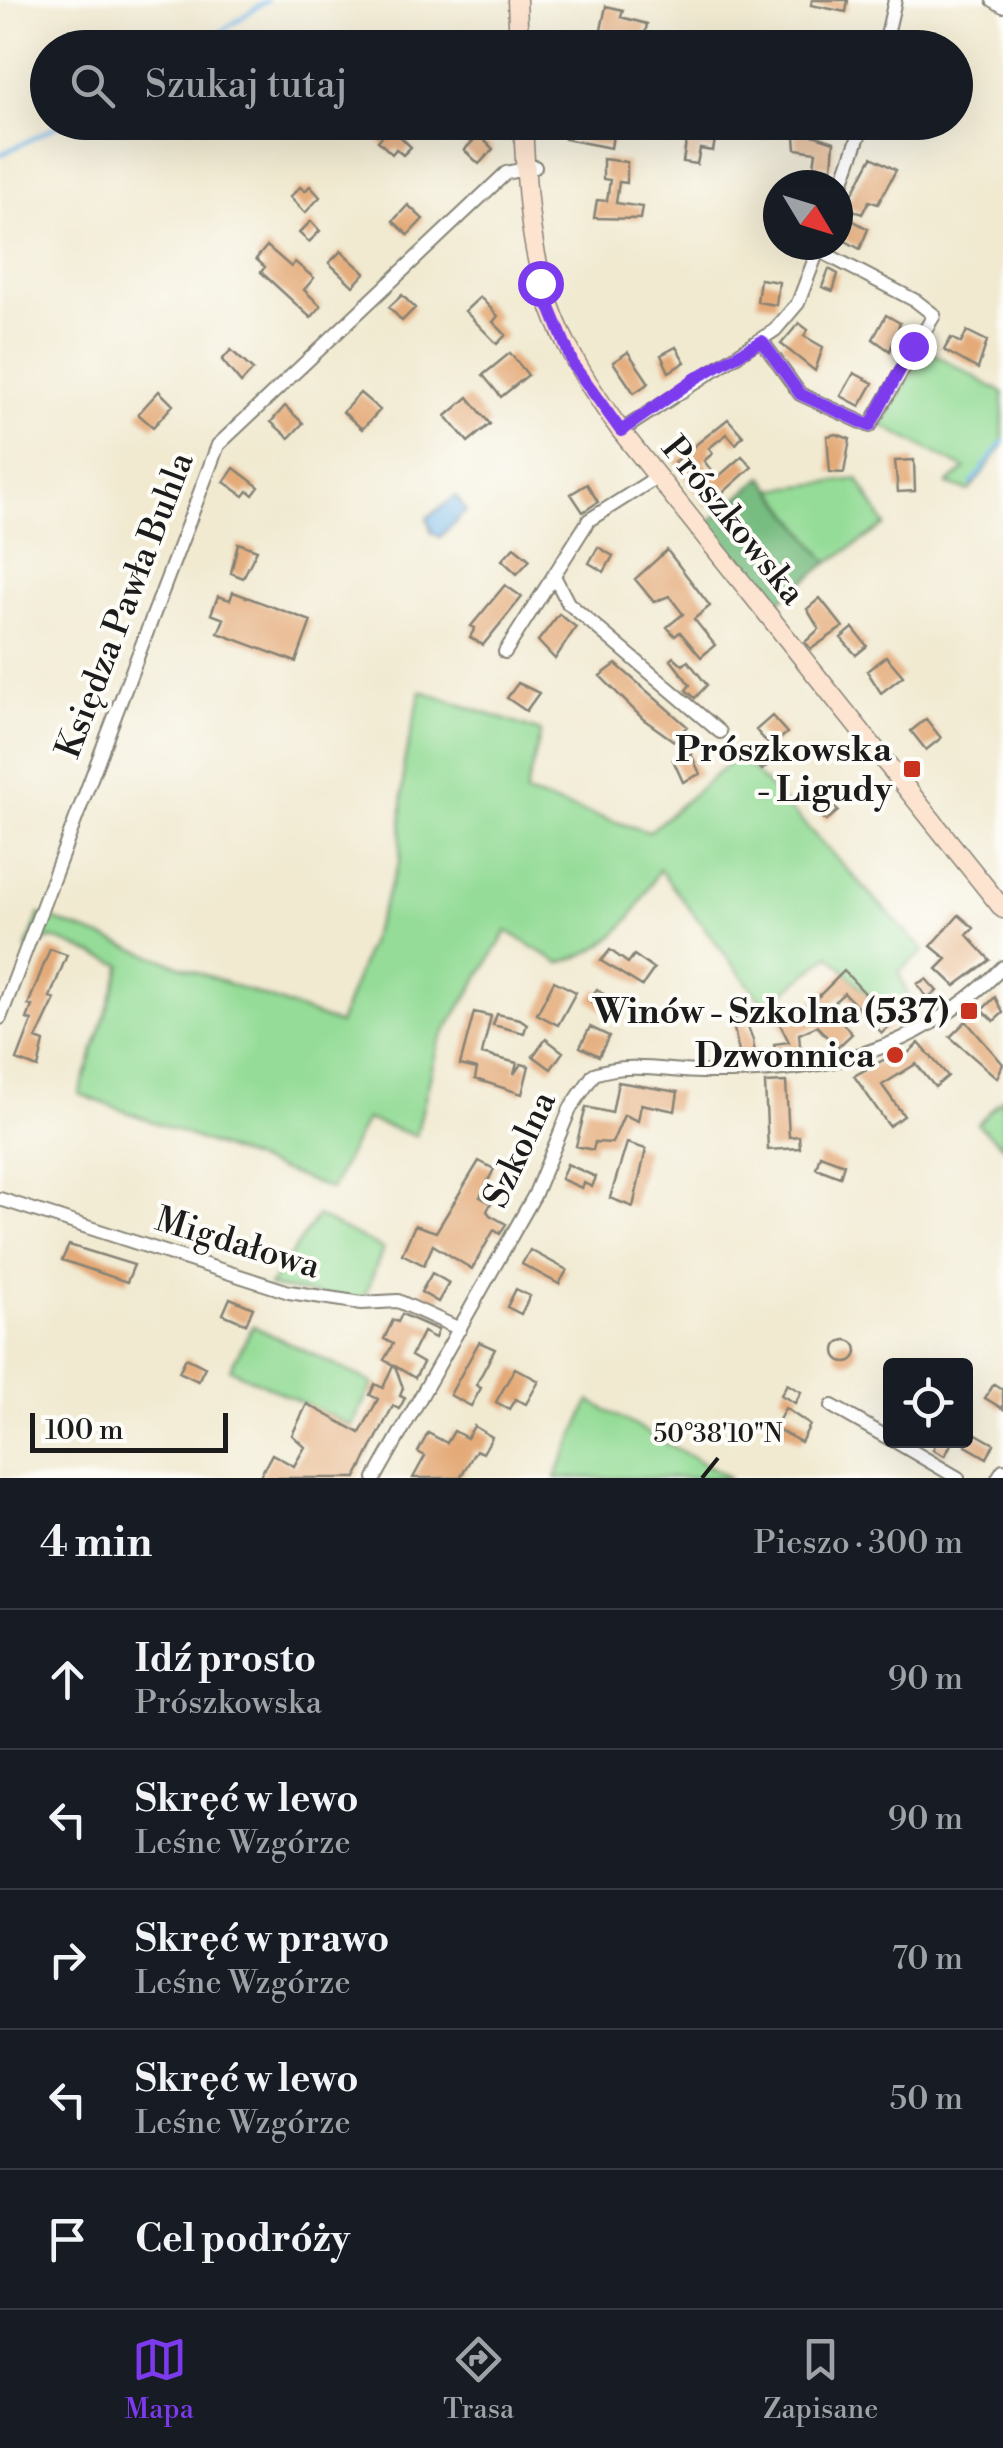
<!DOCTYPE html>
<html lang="pl">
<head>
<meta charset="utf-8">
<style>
	:root { --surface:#171b24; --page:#20242c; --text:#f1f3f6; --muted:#9ea1a6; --line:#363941; --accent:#7c3aed }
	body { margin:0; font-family:"Libre Bodoni",serif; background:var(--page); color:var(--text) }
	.controls { position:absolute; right:30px; bottom:30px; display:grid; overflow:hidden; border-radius:10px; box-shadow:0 10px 40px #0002 }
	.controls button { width:90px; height:90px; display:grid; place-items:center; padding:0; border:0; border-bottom:2px solid var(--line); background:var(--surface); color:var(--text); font:50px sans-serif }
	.compass { position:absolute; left:763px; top:170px; width:90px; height:90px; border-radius:50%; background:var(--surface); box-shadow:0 10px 40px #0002; rotate:128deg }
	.scale { position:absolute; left:30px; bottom:25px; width:198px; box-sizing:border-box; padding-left:10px; border:5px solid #1c1c1c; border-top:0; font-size:28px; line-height:35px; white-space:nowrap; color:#1c1c1c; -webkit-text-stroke:8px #fdfcf7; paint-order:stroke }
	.stop { position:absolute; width:30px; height:30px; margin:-22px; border:8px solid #7c3aed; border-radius:50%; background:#fff }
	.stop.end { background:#7c3aed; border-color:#fff; box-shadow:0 2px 10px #0008 }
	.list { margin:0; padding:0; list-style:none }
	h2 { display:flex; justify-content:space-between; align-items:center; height:130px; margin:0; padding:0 40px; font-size:42px }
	h2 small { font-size:32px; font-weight:400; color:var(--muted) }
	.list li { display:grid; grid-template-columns:65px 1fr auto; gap:30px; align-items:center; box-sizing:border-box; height:140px; padding:0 40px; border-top:2px solid var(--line) }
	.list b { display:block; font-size:38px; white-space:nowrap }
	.list p { margin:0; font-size:32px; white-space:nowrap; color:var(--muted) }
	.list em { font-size:32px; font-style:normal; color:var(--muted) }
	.icon { flex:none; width:55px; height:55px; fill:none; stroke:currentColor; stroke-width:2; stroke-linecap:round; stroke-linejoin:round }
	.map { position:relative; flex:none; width:1003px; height:1478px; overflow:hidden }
	.search { position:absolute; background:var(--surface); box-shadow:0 10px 40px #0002; left:30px; right:30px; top:30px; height:110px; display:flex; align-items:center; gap:25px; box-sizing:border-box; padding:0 35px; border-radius:55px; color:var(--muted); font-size:38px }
	.sheet { height:830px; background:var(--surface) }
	nav { display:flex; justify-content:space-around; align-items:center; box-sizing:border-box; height:140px; border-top:2px solid var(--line); background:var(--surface); font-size:28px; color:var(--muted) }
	nav a { display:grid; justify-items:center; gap:5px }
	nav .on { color:var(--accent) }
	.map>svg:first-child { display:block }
	.green { fill:#94dc97; stroke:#587c5a; stroke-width:2.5 }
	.forest { fill:#77bc80; stroke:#4a6c4e; stroke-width:2.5 }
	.water { fill:#73b8e9; stroke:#486a82; stroke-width:2.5 }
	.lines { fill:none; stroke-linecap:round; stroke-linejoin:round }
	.stream { stroke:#73b8e9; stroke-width:4 }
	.building { fill:#e4aa78 }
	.minor-casing { stroke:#868376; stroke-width:16 }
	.secondary-casing { stroke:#868376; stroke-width:21 }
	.minor { stroke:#fff; stroke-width:12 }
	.secondary { stroke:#fde4d1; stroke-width:18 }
	.route { stroke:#7c3aed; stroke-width:12 }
	.ticks { fill:none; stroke:#1c1c1c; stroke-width:4 }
	.poi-dot { fill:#c8321e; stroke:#fdfcf7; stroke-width:4 }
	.labels { text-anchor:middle; stroke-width:8; stroke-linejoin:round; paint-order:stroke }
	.street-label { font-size:35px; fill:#1c1c1c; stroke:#fdfcf7 }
	.poi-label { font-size:35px; font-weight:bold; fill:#1c1c1c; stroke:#fdfcf7; text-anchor:end }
	.ticks-label { font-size:25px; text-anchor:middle; fill:#1c1c1c; stroke:#fdfcf7; stroke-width:8; stroke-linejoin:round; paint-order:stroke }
</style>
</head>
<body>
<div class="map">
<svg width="1003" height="1478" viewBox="0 0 1003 1478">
	<rect width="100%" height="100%" fill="#fdfcf7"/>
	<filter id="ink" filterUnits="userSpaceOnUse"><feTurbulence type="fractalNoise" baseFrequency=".01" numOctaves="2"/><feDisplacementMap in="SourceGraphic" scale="20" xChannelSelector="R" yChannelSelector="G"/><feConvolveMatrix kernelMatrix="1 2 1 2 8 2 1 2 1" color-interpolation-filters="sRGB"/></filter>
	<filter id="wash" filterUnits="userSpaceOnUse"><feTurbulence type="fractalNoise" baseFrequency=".0048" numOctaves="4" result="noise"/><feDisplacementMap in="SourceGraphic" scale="40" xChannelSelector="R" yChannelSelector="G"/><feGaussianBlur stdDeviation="2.25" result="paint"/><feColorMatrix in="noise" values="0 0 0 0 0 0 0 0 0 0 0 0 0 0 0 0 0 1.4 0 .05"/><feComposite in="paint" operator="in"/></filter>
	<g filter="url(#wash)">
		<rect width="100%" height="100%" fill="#f1ead1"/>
		<path class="green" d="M926,349l77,44v52l-34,46 -22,-7 18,-15 -84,-44z
			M858,479l27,46 -57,38 -55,-74z
			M421,691l120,41 -16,62 124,38 90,-77 185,196 -25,21 21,59 -13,7 -77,-83 -64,52 -107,-138c-27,50 -42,79 -100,94l-52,-32 -69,113 -22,92 -50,-17 -35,70 -252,-95 43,-129 -70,-27 -26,11 13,-35 300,110 61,-164 4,-97z
			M1003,1098v48l-26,-22z
			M317,1216l66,33 -21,54 -93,-17z
			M253,1326l120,57 -21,43 -122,-57z
			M590,1401l140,77h-175z"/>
		<path class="forest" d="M763,477l65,86 -50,39 -78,-73z"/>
		<path class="water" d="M456,496l10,15 -26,26 -8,-4 -5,-15z"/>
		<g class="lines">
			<path class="stream" d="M198,48l69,-48
				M0,155l65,-33
				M971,484l32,-42"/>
		</g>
		<g id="blocks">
			<path class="building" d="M812,0h36l-2,12 -35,-7z
				M606,6l17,4 -2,7 26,7 -3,15 -43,-9z
				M568,122h47l-4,26 -46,-9z
				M814,122l-1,13 21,7 -2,26 -18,-3 2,-13 -20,-3 -2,-24z
				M390,127l21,20 -8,8 -7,-6 -4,5 -14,-13z
				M688,129l28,5 -3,17 -13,-2 -3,15 -14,-2z
				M479,135l14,14 -14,15 -15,-14z
				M872,157l24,13 -18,34 -9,-3 -7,13 -16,-8z
				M603,159l24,3v21l-8,-1 -3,21 26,4 -2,12 -46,-1 3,-18 10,1 3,-21 -7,-1z
				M310,186l10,11 -15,16 -15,-16 10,-10 5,4z
				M408,205l15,14 -15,16 -15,-14z
				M852,220l16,9 -8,20 -18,-10z
				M311,221l9,10 -11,11 -10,-9z
				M267,246l24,21 4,-5 19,16 -10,12 17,16 -10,12 -50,-46 4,-5 -9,-8z
				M341,251l24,22 -12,13 -24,-23z
				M829,269l9,5 -5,17 -11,-4z
				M760,279l19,3 -3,23 -19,-3z
				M402,295l13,13 -13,13 -13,-14z
				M480,297l18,19 -5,6 13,13 -9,9 -32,-33z
				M886,315l14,8 -10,28 -17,-12z
				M799,323l9,7 -4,6 19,11 -8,24 -34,-27z
				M967,331l20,10 -9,28 -34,-19 7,-12 10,5z
				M676,347l9,15 -16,10 -8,-17z
				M231,350l22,20 -12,13 -19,-23z
				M628,352l21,31 -15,10 -21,-31z
				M510,353l18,22 -27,22 -18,-22z
				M854,373l19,10 -13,23 -19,-10z
				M159,391l14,14 -20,22 -15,-13z
				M360,393l20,17 -18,19 -19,-17z
				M468,397l22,27 -22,18 -22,-26z
				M285,406l18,17 -14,15 -18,-16z
				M728,419l15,17 -7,8 -9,-10 -18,14 4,5 -9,8 13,17 25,-22 10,11 -45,40 -33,-45z
				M836,434l14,5 -6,34 -14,-1 -3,-36z
				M914,460l1,31 -17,1 -3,-31z
				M234,468l25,19 -6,8 -5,-4 -4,5 -20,-14z
				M587,484l11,18 -15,10 -12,-18z
				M238,543l19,7 -14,28 -12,-5z
				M514,547l16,13 -13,14 -15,-14z
				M598,547l15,9 -9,16 -15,-9z
				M667,550l43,56 -16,13 21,26 -14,12 -21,-25 -5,4 -8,-9 16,-13 -14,-18 -15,6 -19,-23z
				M505,585l17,12 -39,48 -13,-8 5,-9 -4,-2z
				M233,592l78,29 -15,41 -78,-29 6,-14 -13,-5 7,-18 12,4z
				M820,598l23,29 -32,22 -6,-7 14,-13 -12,-20z
				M559,614l17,13 -21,32 -17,-18z
				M853,628l14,18 -11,9 -15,-17z
				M886,656l17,20 -22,17 -14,-22z
				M674,657l9,8 5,-4 19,24 -12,13 -9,-8 4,-5 -19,-25z
				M616,664l71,62 -13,15 -31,-22 -43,-43z
				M518,683l21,10 -13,18 -19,-13z
				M772,716l15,17 -16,14 -15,-17z
				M926,719l15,19 -15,12 -15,-19z
				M756,748l14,15 -8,7 -14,-14z
				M691,754l9,20 -17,8 -10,-22z
				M827,798l11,13 -12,10 -11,-12z
				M959,915l15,13 -7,7 23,25 -35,26 -18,-17 10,-10 -16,-13z
				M50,949l17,6 -17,42 5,2 -19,40 8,3 -6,26 -21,-8 15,-39 -5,-2 5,-13 -4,-1z
				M610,950l18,13 6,-8 20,14 -12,17 -41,-25z
				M844,971l49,52 -11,10 -38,-40 -15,14 23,27 -15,14 -20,-22 -18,8 2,22 -25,4 -2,-16 15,-2 -12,-24 14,-8 5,9z
				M926,979l11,12 -10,7 -10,-14z
				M554,981l22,11 -18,33 -21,-11z
				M597,989l26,21 -9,10 -25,-20z
				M995,997l8,16 -9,8 -12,-11z
				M474,1012l17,4 -9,38 35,9 -3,11 7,-10 8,2 -7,28 -47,-15 2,-10 -17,-4z
				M497,1014l23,5 7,5 -3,9 -31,-8z
				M744,1016l9,24 3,21 -15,1 -9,-43z
				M966,1021l37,43 -6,14 -47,-41z
				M590,1027l19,9 -10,20 -19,-9z
				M546,1039l17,13 -12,17 -18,-13z
				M919,1043l29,33 -13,11 -19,-23 -34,21 22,31 -15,10 -35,-50 37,-20 5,8z
				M618,1082l60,10 -3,19 -34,-7 -3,17 -14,-6 -12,28 -17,-1 -2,8 -17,-4 10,-39 26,6z
				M786,1082l3,55 10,-1 1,12 -32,2 -3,-67z
				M627,1143l19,6 -13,58 -23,-9z
				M820,1155l24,9 -4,13 -24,-9z
				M479,1161l15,8 -14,28 11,6 -4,8 3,4 16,9 -6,10 -6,-4 -22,39 -39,-24 -9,20 -22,-11 13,-29 21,7z
				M567,1164l29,13 -4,10 -8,-4 -2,5 -21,-9z
				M69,1245l65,20 -7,17 -65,-22z
				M530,1250l37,20 -8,14 -37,-20z
				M432,1273l17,10 -11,19 -17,-10z
				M516,1289l14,7 -9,18 -14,-7z
				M230,1298l23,10 -7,16 -23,-10z
				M402,1314l36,16 -3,8 -12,-6 -12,24 12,7 -8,15 -20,-12 8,22 -3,8 5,2 -6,11 -6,-3 -37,72h-97l13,-24 22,12 11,-19 -13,-12 15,-31 53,29 18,-34 -8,-4 5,-11 8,4 10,-23 -9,-5 9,-16 -9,-5 9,-19 5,2z
				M835 1351a11 11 0 1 1 22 0a11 11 0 1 1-22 0Z
				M479,1342l16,7 -19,36 5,3 -10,18 -21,-11z
				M186,1358l19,9 -7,14 -19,-9z
				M515,1368l24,13 -13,23 -11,-5 -6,10 -13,-7z
				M787,1384l14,8 -6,11 -14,-8z
				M994,1384l9,6v19l-18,-11z
				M785,1408l25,17 -9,17 -26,-14z
				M474,1426l18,11 -9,16 -7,-3 -16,28h-47l12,-22 -7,-4 10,-19 19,10 7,-12 13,7z
				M966,1428l28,16 -7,14 -21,-12z
				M937,1440h16l-8,16 -12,-6z"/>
		</g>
	</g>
	<g filter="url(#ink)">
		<use href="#blocks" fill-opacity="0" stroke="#868376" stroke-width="2.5"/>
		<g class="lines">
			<g class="minor-casing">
				<path id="minor" d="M993,0l10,6
					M884,48l11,-48
					M838,195l26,-73
					M762,341l38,53 70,32 64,-111 -18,-14 -98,-51
					M621,431l154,-101 23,-27 22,-58
					M554,576l14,27 152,129
					M505,652l84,-132 68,-43
					M0,1018l218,-573 288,-272 29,-6
					M0,1199l289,93 73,11 36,-2 62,28
					M832,1406l58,33
					M893,1440l65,38
					M375,1478l159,-282 36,-87 24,-35c35,-12 71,-3 107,-2 120,2 214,-17 302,-105
					M998,1478l5,-8"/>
			</g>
			<g class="secondary-casing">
				<path id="secondary" d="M517,0l2,48
					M523,122c6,136 16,197 98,309l382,478"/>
			</g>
			<use href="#minor" class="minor"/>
			<use href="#secondary" class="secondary"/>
		</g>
	</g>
	<g class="lines" filter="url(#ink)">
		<path class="route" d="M540,283l34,83 47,65 75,-53 66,-37 38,53 70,32 43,-80"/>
	</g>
	<path class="ticks" d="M702,1478l16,-20"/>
	<g class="poi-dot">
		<rect x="902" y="759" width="20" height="20" rx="5"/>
		<rect x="959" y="1001" width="20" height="20" rx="5"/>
		<circle cx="895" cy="1055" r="10"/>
	</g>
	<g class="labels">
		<g class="street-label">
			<text transform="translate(734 520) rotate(51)" y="12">Prószkowska</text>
			<text transform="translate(124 605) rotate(-69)" y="12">Księdza Pawła Buhla</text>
			<text transform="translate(519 1149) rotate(-65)" y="12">Szkolna</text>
			<text transform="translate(238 1242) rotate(17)" y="12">Migdałowa</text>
		</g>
		<g class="poi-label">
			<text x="892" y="761">Prószkowska<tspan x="892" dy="40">- Ligudy</tspan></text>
			<text x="949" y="1023">Winów - Szkolna (537)</text>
			<text x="875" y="1067">Dzwonnica</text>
		</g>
	</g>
	<g class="ticks-label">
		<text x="718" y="1442">50°38'10"N</text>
	</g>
</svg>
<div class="controls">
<button><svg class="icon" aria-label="locate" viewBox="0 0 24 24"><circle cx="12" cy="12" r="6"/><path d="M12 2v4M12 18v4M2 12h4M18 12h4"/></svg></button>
</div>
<svg class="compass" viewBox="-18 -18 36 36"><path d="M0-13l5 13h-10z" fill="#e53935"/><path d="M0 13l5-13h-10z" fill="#9ea1a6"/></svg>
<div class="scale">100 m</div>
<div class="stop" style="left:540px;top:283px"></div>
<div class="stop end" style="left:913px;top:346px"></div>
<div class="search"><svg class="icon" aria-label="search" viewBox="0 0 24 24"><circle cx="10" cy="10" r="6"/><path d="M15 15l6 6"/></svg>Szukaj tutaj</div>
</div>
<section class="sheet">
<h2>4 min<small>Pieszo · 300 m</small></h2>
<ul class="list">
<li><svg class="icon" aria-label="ahead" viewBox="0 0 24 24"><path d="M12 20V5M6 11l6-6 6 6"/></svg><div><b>Idź prosto</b><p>Prószkowska</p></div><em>90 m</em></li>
<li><svg class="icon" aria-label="left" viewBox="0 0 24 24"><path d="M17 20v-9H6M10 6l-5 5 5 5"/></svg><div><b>Skręć w lewo</b><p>Leśne Wzgórze</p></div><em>90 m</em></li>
<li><svg class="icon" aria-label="right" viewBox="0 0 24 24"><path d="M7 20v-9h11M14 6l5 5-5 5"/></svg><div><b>Skręć w prawo</b><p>Leśne Wzgórze</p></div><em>70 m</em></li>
<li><svg class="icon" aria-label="left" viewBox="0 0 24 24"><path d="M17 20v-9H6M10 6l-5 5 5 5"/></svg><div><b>Skręć w lewo</b><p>Leśne Wzgórze</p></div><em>50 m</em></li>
<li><svg class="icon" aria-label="arrive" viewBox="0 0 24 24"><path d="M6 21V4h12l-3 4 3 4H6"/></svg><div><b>Cel podróży</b></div></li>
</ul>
</section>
<nav>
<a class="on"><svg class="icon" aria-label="map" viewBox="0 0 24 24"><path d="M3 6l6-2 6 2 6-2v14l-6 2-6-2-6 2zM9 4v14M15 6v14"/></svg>Mapa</a>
<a><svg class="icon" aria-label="directions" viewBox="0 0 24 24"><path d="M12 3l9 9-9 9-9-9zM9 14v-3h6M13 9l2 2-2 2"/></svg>Trasa</a>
<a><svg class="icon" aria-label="saved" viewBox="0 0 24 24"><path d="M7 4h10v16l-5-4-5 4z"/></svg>Zapisane</a>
</nav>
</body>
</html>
